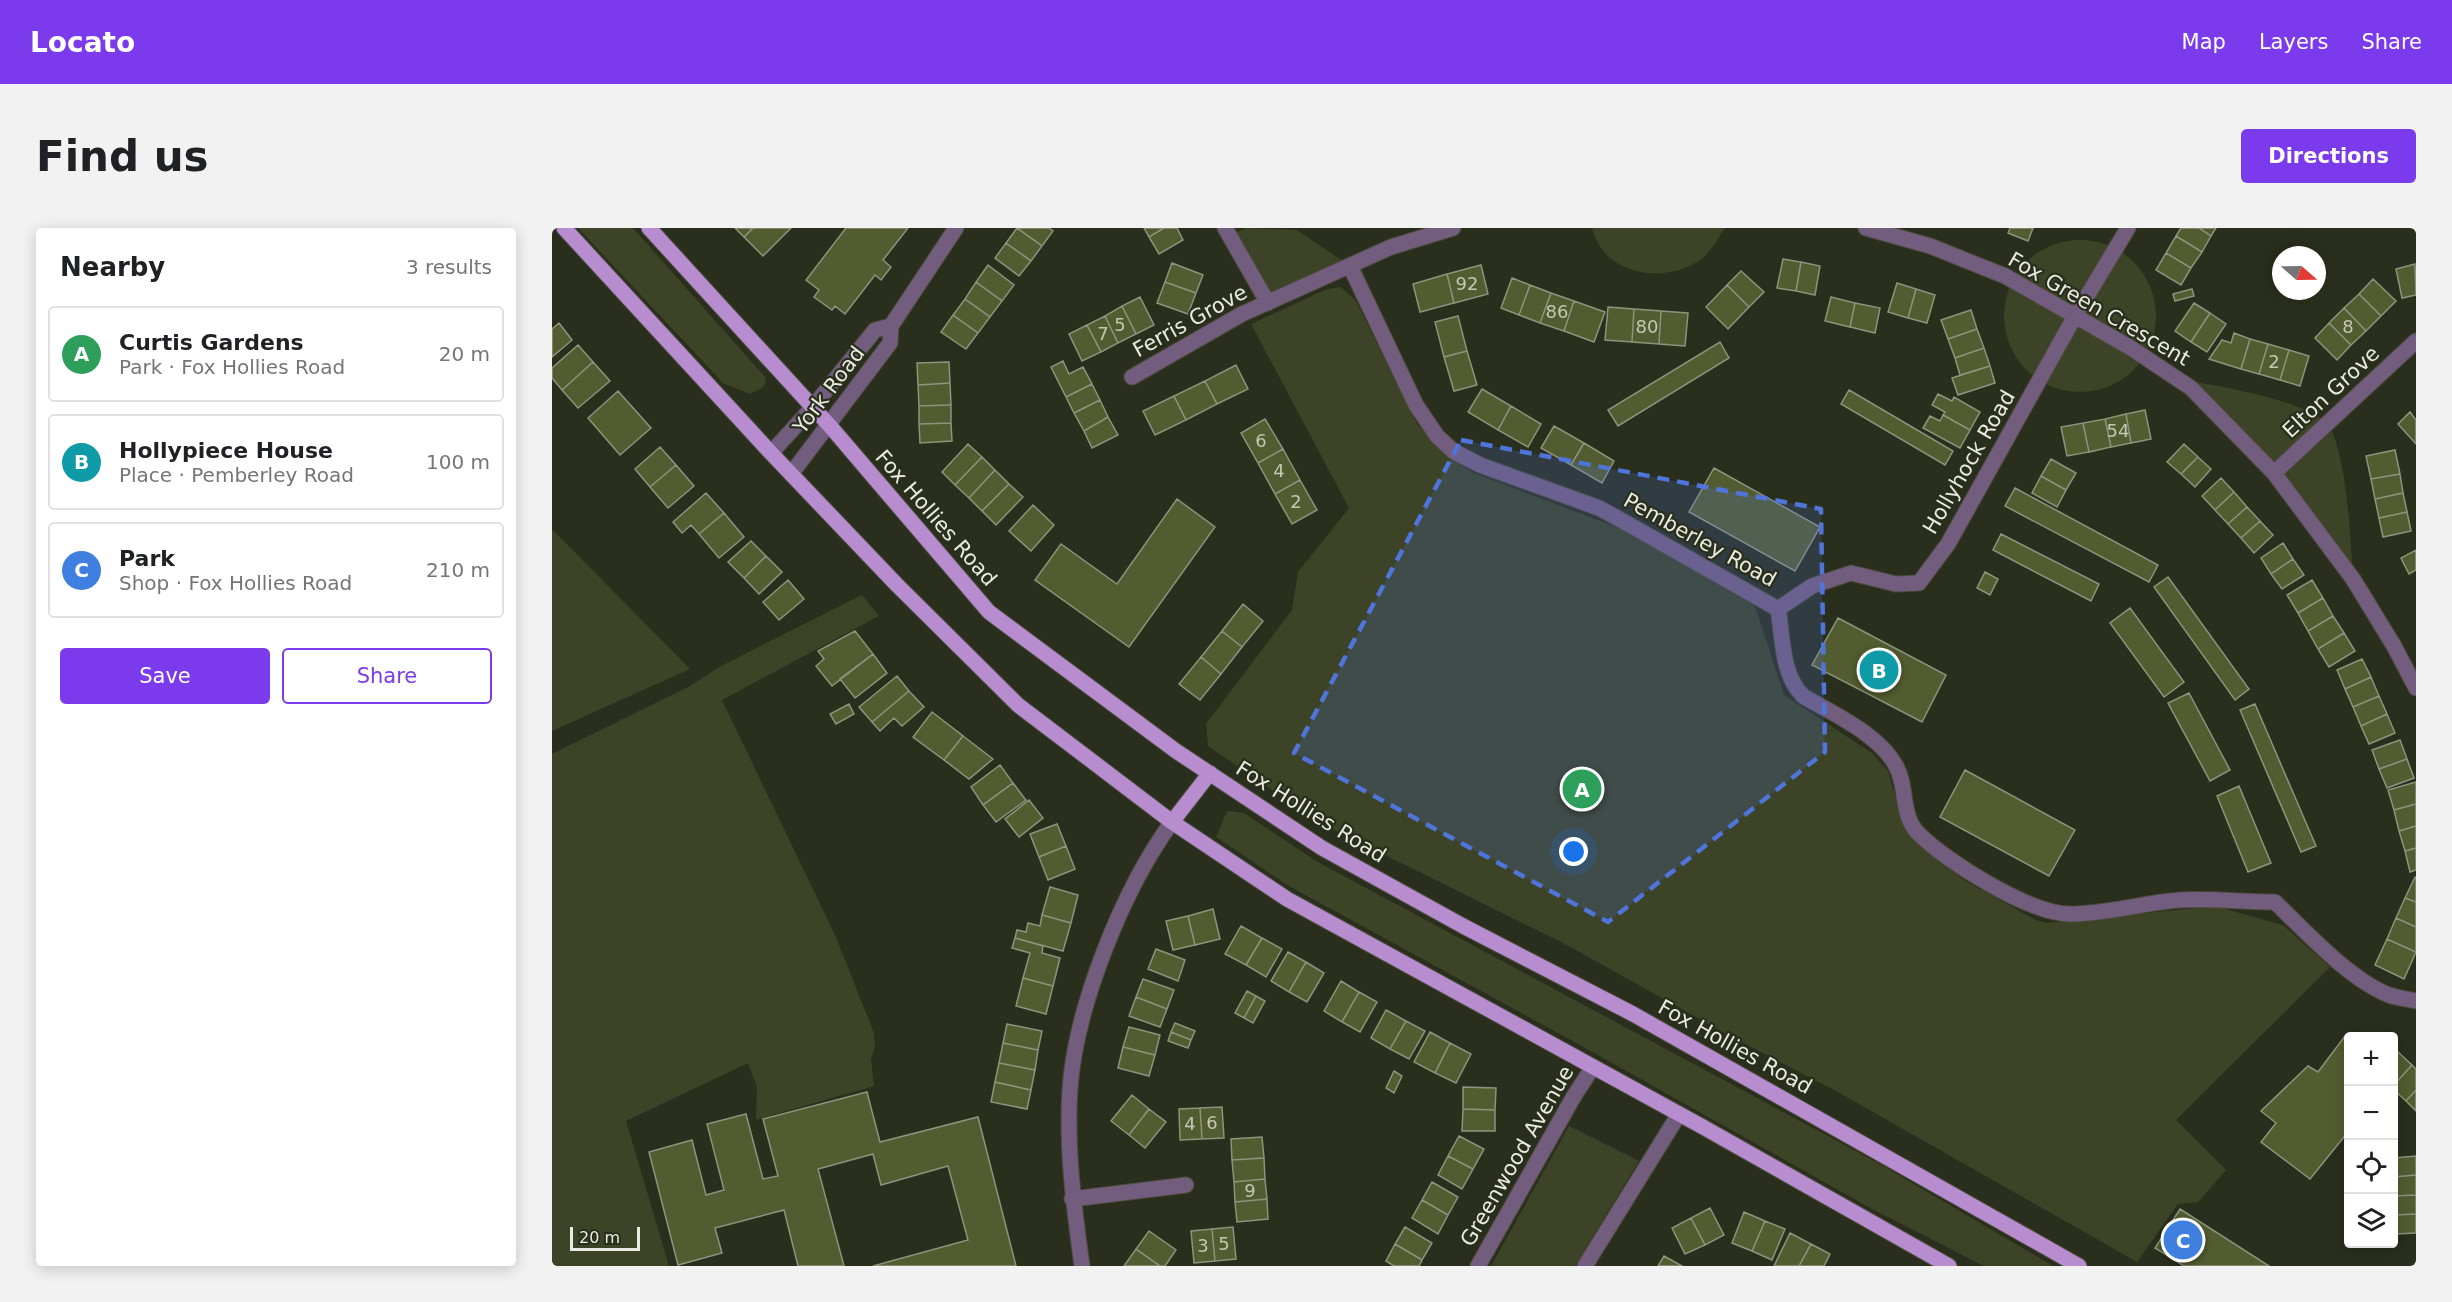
<!DOCTYPE html>
<html lang="en">
<head>
<meta charset="utf-8">
<style>
	:root { --surface:#fff; --page:#f2f2f2; --text:#202124; --muted:#757577; --line:#e0e0e0; --accent:#7c3aed }
	body { margin:0; font-family:"DejaVu Sans",sans-serif; background:var(--page); color:var(--text) }
	.controls { position:absolute; right:18px; bottom:18px; display:grid; overflow:hidden; border-radius:6px; box-shadow:0 3px 15px #0003 }
	.controls button { width:54px; height:54px; display:grid; place-items:center; padding:0; border:0; border-bottom:2px solid var(--line); background:var(--surface); color:var(--text); font:30px sans-serif }
	.compass { position:absolute; left:1720px; top:18px; width:54px; height:54px; border-radius:50%; background:var(--surface); box-shadow:0 3px 15px #0003; rotate:110deg }
	.scale { position:absolute; left:18px; bottom:15px; width:70px; box-sizing:border-box; padding-left:6px; border:3px solid #e9ebe0; border-top:0; font-size:16px; line-height:21px; white-space:nowrap; color:#e9ebe0; -webkit-text-stroke:4px #2a2e1c; paint-order:stroke }
	.you { position:absolute; left:1022px; top:624px; width:21px; height:21px; margin:-15px; border:4px solid #fff; border-radius:50%; background:#1a73e8; box-shadow:0 0 0 9px #1a73e833 }
	.badge { display:grid; place-items:center; width:39px; height:39px; border-radius:50%; background:var(--accent); color:#fff; font-size:20px; font-weight:700 }
	.pin { position:absolute; translate:-50% -50%; border:3px solid #fff; box-shadow:0 2px 6px #0006 }
	.list { margin:0; padding:0; list-style:none }
	h2 { display:flex; justify-content:space-between; align-items:center; height:78px; margin:0; padding:0 24px; font-size:26px }
	h2 small { font-size:20px; font-weight:400; color:var(--muted) }
	.list li { display:grid; grid-template-columns:39px 1fr auto; gap:18px; align-items:center; box-sizing:border-box; height:96px; margin:0 12px 12px; padding:0 12px; border:2px solid var(--line); border-radius:6px }
	.list b { display:block; font-size:22px; white-space:nowrap }
	.list p { margin:0; font-size:20px; white-space:nowrap; color:var(--muted) }
	.list em { font-size:20px; font-style:normal; color:var(--muted) }
	.actions { display:flex; gap:12px; padding:18px 24px }
	.actions a { flex:1; padding:14px 0; border:2px solid var(--accent); border-radius:6px; text-align:center; font-size:21px; color:var(--accent) }
	.actions .main { background:var(--accent); color:#fff }
	.icon { flex:none; width:33px; height:33px; fill:none; stroke:currentColor; stroke-width:2; stroke-linecap:round; stroke-linejoin:round }
	.map { position:relative; flex:none; width:1864px; height:1038px; overflow:hidden; border-radius:6px }
	header { display:flex; align-items:center; gap:36px; box-sizing:border-box; height:84px; padding:0 30px; background:var(--accent); color:#fff }
	header strong { font-size:28px }
	nav { display:flex; gap:33px; margin-inline-start:auto; font-size:21px }
	.intro { display:flex; align-items:center; justify-content:space-between; box-sizing:border-box; height:144px; padding:0 36px }
	h1 { margin:0; font-size:42px }
	.button { padding:15px 27px; border-radius:6px; background:var(--accent); color:#fff; font-size:21px; font-weight:700 }
	main { display:flex; gap:36px; padding:0 36px }
	aside { flex:1; background:var(--surface); border-radius:6px; box-shadow:0 3px 15px #0003 }
	.map>svg:first-child { display:block }
	.green { fill:#3d4326 }
	.building { fill:#535c30; stroke:#8e937d; stroke-width:1.5 }
	.lines { fill:none; stroke-linecap:round; stroke-linejoin:round }
	.minor-casing { stroke:#494c3b; stroke-width:17 }
	.primary-casing { stroke:#494c3b; stroke-width:17 }
	.minor { stroke:#725d7e; stroke-width:15 }
	.primary { stroke:#b88dd0; stroke-width:15 }
	.marked { fill:#5075da; fill-opacity:0.2; stroke:#5075da; stroke-width:4.5; stroke-dasharray:12 8; stroke-linejoin:round }
	.labels { text-anchor:middle; stroke-width:4.5; stroke-linejoin:round; paint-order:stroke }
	.number-label { font-size:18px; fill:#c4c7b4 }
	.street-label { font-size:21px; fill:#e9ebe0; stroke:#2a2e1c }
</style>
</head>
<body>
<header>
<strong>Locato</strong>
<nav><a>Map</a><a>Layers</a><a>Share</a></nav>
</header>
<div class="intro"><h1>Find us</h1><a class="button">Directions</a></div>
<main>
<aside>
<h2>Nearby<small>3 results</small></h2>
<ul class="list">
<li><span class="badge" style="background:#2e9e5b">A</span><div><b>Curtis Gardens</b><p>Park · Fox Hollies Road</p></div><em>20 m</em></li>
<li><span class="badge" style="background:#0f9aa8">B</span><div><b>Hollypiece House</b><p>Place · Pemberley Road</p></div><em>100 m</em></li>
<li><span class="badge" style="background:#3f7fe0">C</span><div><b>Park</b><p>Shop · Fox Hollies Road</p></div><em>210 m</em></li>
</ul>
<div class="actions"><a class="main">Save</a><a>Share</a></div>
</aside>
<div class="map">
<svg width="1864" height="1038" viewBox="0 0 1864 1038">
	<rect width="100%" height="100%" fill="#2a2e1c"/>
	<path class="green" d="M26,0h55l132,149 1,5 -4,6 -12,6 -27,-11z
		M695,0l50,2 53,36 -82,37 -38,-68z
		M1040,0h133c-7,10 -15,26 -26,33 -36,23 -95,15 -107,-33z
		M1452 88a76 76 0 1 1 152 0a76 76 0 1 1-152 0Z
		M789,59l15,14 61,123 31,32 26,17 155,59 126,74 29,89 88,58 16,18 17,58 59,51 72,40 10,3 169,-17 68,19 47,42 -154,153 50,50 -28,32 -20,2 -41,58 -301,-171 -108,-56 -161,-90 -247,-122 -112,-77 -2,-22 86,-114 6,-38 51,-64 -98,-184 76,-35z
		M1626,151c35,6 125,20 148,44 21,21 25,125 27,156l-79,-106z
		M0,301l138,140 -138,62z
		M310,367l17,21 -157,84 114,237 38,96 1,14 -4,12 3,27 -118,34 1,-33 -9,-24 -122,58 43,145h-117v-512l136,-67 33,-21z
		M675,583l17,2 72,48 564,303 173,102h-69l-112,-57 -292,-164 -293,-160 -71,-48z
		M1017,898l70,35 -64,105h-84z"/>
	<path class="building" d="M183,0h18l-9,9z
		M201,0h38l-28,28 -19,-19z
		M294,0h62l-25,32 8,7 -10,13 -6,-5 -30,39 -10,-8 -3,4 -18,-13 5,-7 -13,-10z
		M465,0h32l4,3 -11,15z
		M465,0l25,18 -11,15 -25,-18z
		M592,0h20l-15,9z
		M612,0h13l6,12 -24,14 -10,-17z
		M1458,0h23l-5,13 -20,-8z
		M1629,0h18l12,8 -9,16 -26,-16z
		M1647,0h17l-5,8z
		M1624,8l26,16 -11,16 -25,-15z
		M454,15l25,18 -12,15 -24,-18z
		M1614,25l25,15 -10,17 -25,-15z
		M1231,31l18,3 -5,29 -19,-3z
		M1249,34l19,4 -5,29 -19,-4z
		M620,35l31,12 -7,18 -31,-11z
		M1863,36l1,31 -14,3 -6,-29z
		M436,37l26,20 -12,16 -26,-19z
		M929,37l7,29 -34,9 -7,-29z
		M1189,43l23,21 -15,15 -22,-22z
		M895,46l7,29 -34,9 -7,-28z
		M960,50l18,7 -11,30 -18,-7z
		M1821,51l23,22 -15,15 -22,-22z
		M424,54l26,19 -12,16 -25,-18z
		M613,54l31,11 -8,21 -31,-11z
		M1345,55l19,6 -8,29 -20,-6z
		M978,57l21,8 -11,30 -21,-8z
		M1175,57l22,22 -21,22 -22,-22z
		M1364,61l19,6 -8,28 -19,-5z
		M1640,61l2,7 -19,5 -2,-7z
		M999,65l23,8 -10,30 -24,-8z
		M1807,66l22,22 -15,15 -22,-23z
		M588,69l14,28 -18,9 -14,-28z
		M1279,69l24,6 -5,24 -25,-6z
		M413,71l25,18 -12,16 -25,-18z
		M1022,73l31,11 -11,30 -30,-11z
		M1303,75l25,5 -5,25 -25,-6z
		M1642,75l16,10 -19,29 -16,-11z
		M570,78l14,28 -18,9 -13,-27z
		M1056,79l26,2 -2,33 -27,-2z
		M1792,80l22,23 -15,14 -22,-22z
		M1082,81l27,2 -2,33 -27,-2z
		M1419,82l6,19 -29,10 -7,-19z
		M1109,83l27,2 -3,33 -26,-2z
		M1658,85l16,11 -19,28 -16,-10z
		M401,87l25,18 -12,16 -25,-17z
		M553,88l13,27 -17,9 -14,-27z
		M906,88l9,35 -23,6 -9,-35z
		M7,95l13,17 -20,17v-28z
		M1777,95l22,22 -14,15 -22,-22z
		M535,97l14,27 -19,9 -13,-27z
		M1425,101l7,19 -29,10 -7,-19z
		M1682,105l16,6 -9,30 -32,-10 13,-19 9,3z
		M1698,111l18,5 -9,30 -18,-5z
		M1168,114l9,16 -111,68 -10,-16z
		M1716,116l21,6 -9,30 -21,-6z
		M26,117l15,17 -31,28 -10,-12v-10z
		M1432,120l6,18 -30,9 -5,-17z
		M1737,122l20,6 -9,30 -20,-6z
		M915,123l10,34 -23,6 -10,-34z
		M511,133l6,13 14,-7 9,17 -26,13 -15,-30z
		M41,134l17,19 -32,27 -16,-18z
		M397,134l1,21 -32,2 -1,-22z
		M684,137l12,24 -31,15 -12,-23z
		M1438,138l5,17 -37,12 -6,-17z
		M653,153l12,23 -31,16 -12,-24z
		M398,155l1,22 -32,1 -1,-21z
		M540,156l8,16 -26,13 -8,-16z
		M930,161l29,17 -13,24 -30,-18z
		M1297,162l104,61 -8,14 -104,-61z
		M66,163l33,37 -31,27 -32,-37z
		M1386,166l14,7 2,-4 26,15 -10,18 -27,-15 2,-3 -13,-7z
		M622,168l12,24 -31,15 -12,-24z
		M548,172l8,17 -24,14 -10,-18z
		M399,177v18l-32,1v-18z
		M959,178l30,18 -13,23 -30,-17z
		M1593,182l6,29 -20,4 -5,-29z
		M1858,184l6,8v24l-18,-20z
		M1574,186l5,29 -20,4 -6,-28z
		M1391,187l27,15 -10,18 -37,-20 7,-12 10,5z
		M556,189l10,18 -26,13 -8,-17z
		M713,191l18,30 -25,14 -17,-30z
		M1553,191l6,28 -22,5 -6,-29z
		M399,195l1,18 -32,2 -1,-19z
		M1531,195l6,29 -22,4 -6,-29z
		M1002,198l30,17 -13,22 -30,-17z
		M1032,215l30,18 -12,22 -31,-18z
		M416,216l14,13 -27,28 -13,-13z
		M1632,216l14,13 -17,17 -14,-12z
		M108,219l16,18 -26,22 -15,-18z
		M731,221l17,31 -25,14 -17,-31z
		M1843,222l5,24 -29,5 -5,-23z
		M430,229l13,13 -26,28 -14,-13z
		M1646,229l13,12 -16,18 -14,-13z
		M1499,231l25,14 -10,17 -25,-14z
		M124,237l18,21 -26,22 -18,-21z
		M1162,240l106,59 -25,44 -106,-59z
		M443,242l14,14 -27,27 -13,-13z
		M1848,246l3,19 -28,6 -4,-20z
		M1489,248l25,14 -9,17 -25,-14z
		M1669,250l13,14 -19,18 -13,-14z
		M748,252l17,30 -25,14 -17,-30z
		M457,256l14,13 -27,28 -14,-14z
		M1463,260l143,77 -9,17 -144,-76z
		M1682,264l13,15 -19,17 -13,-14z
		M154,265l18,20 -25,21 -8,-9 -9,8 -9,-11z
		M1851,265l4,19 -28,6 -4,-19z
		M625,271l38,28 -86,120 -94,-67 26,-36 56,40z
		M481,277l21,20 -23,26 -22,-20z
		M1695,279l13,14 -19,17 -13,-14z
		M1855,284l4,19 -28,6 -4,-19z
		M172,285l20,24 -25,21 -20,-24z
		M1708,293l13,14 -19,18 -13,-15z
		M1449,306l98,50 -8,17 -98,-51z
		M199,313l15,15 -22,22 -16,-16z
		M1731,315l10,16 -22,15 -10,-16z
		M1864,322v20l-7,4 -8,-16z
		M214,328l16,16 -23,22 -15,-16z
		M1741,331l11,16 -22,14 -11,-15z
		M1433,344l13,7 -8,16 -13,-7z
		M1616,349l81,112 -14,11 -81,-113z
		M236,352l16,19 -25,21 -16,-18z
		M1760,352l11,18 -25,15 -11,-18z
		M1771,370l10,18 -25,15 -10,-18z
		M691,376l20,17 -21,26 -20,-16z
		M1578,380l54,74 -20,15 -54,-74z
		M1781,388l11,17 -26,16 -10,-18z
		M1286,390l108,57 -24,47 -110,-57z
		M303,403l18,23 -41,32 -16,-20 8,-7 -6,-8z
		M670,403l20,16 -21,27 -20,-17z
		M1792,405l11,18 -26,16 -11,-18z
		M321,426l14,19 -32,25 -15,-19z
		M649,429l20,17 -21,26 -21,-16z
		M1810,431l9,18 -26,12 -8,-19z
		M345,448l12,15 -37,31 -13,-15z
		M1819,449l8,19 -26,11 -8,-18z
		M357,463l15,16 -22,19 -8,-8 -14,13 -8,-9z
		M1637,465l41,77 -20,11 -42,-78z
		M1827,468l8,18 -26,12 -8,-19z
		M297,476l5,10 -18,10 -6,-10z
		M1703,476l61,142 -15,6 -61,-142z
		M380,484l31,24 -19,24 -31,-23z
		M1835,486l8,19 -26,11 -8,-18z
		M411,508l30,23 -24,20 -25,-19z
		M1848,512l7,19 -28,10 -7,-19z
		M1855,531l7,19 -27,10 -8,-19z
		M448,537l13,18 -30,22 -12,-18z
		M1413,542l110,60 -26,46 -109,-59z
		M1864,554v22l-22,6 -6,-20z
		M461,555l13,17 -30,22 -13,-17z
		M1687,558l32,77 -23,9 -31,-76z
		M477,572l14,18 -24,19 -14,-18z
		M1864,576v22l-17,5 -5,-21z
		M505,596l9,22 -27,11 -9,-23z
		M1864,598v22l-11,3 -6,-20z
		M514,618l9,23 -27,11 -9,-23z
		M1864,620v22l-6,2 -5,-21z
		M1863,649l1,1v24l-11,-4z
		M498,659l28,8 -7,28 -29,-8z
		M1853,670l11,4v25l-20,-9z
		M661,681l7,30 -25,6 -7,-29z
		M490,687l29,8 -8,28 -48,-13 2,-8 9,2 2,-9 12,3z
		M636,688l7,29 -22,5 -7,-29z
		M1844,690l20,9v25l-29,-13z
		M689,698l21,12 -16,27 -21,-11z
		M463,710l28,8 -1,7 18,5 -7,28 -30,-8 7,-25 -18,-5z
		M710,710l20,11 -16,28 -20,-12z
		M1835,711l29,13 -12,27 -29,-14z
		M604,721l29,11 -7,21 -30,-12z
		M736,724l18,10 -17,30 -18,-11z
		M754,734l18,11 -17,29 -18,-10z
		M471,750l30,8 -7,28 -30,-8z
		M591,751l31,11 -7,19 -31,-12z
		M789,753l18,11 -17,30 -18,-11z
		M695,763l9,5 -12,22 -9,-5z
		M807,764l18,10 -17,30 -18,-10z
		M704,768l9,5 -12,22 -9,-5z
		M584,769l31,12 -7,18 -31,-11z
		M834,782l20,11 -16,28 -19,-11z
		M854,793l19,10 -16,28 -19,-10z
		M623,795l20,8 -4,9 -20,-8z
		M455,796l35,7 -4,19 -35,-7z
		M577,799l31,8 -5,20 -32,-8z
		M619,804l20,8 -3,8 -20,-7z
		M878,804l20,11 -15,30 -21,-11z
		M1793,808l3,2v94l-38,47 -49,-37 15,-19 -15,-12 47,-45 10,6z
		M451,815l35,7 -3,20 -36,-7z
		M898,815l21,11 -15,29 -21,-10z
		M571,819l32,8 -6,21 -31,-8z
		M1845,823l15,14 -18,20v-30z
		M447,835l36,7 -4,20 -36,-8z
		M1860,837l4,4v21l-10,11 -12,-11v-5z
		M842,843l8,5 -8,17 -8,-5z
		M443,854l36,8 -4,19 -36,-7z
		M911,859l33,1 -1,22 -32,-1z
		M1864,862v21l-10,-10z
		M315,864l13,50 98,-25 38,149h-143l95,-26 -20,-74 -67,19 -8,-31 -55,15 26,97h-46l-14,-56 -69,18 7,25 -44,12 -29,-113 43,-12 14,55 18,-5 -17,-66 39,-10 17,65 15,-3 -15,-57z
		M580,867l17,14 -20,26 -18,-14z
		M670,879l2,31 -22,1 -2,-31z
		M648,880l2,31 -22,1 -1,-31z
		M597,881l17,13 -21,26 -16,-13z
		M911,881l32,1v21h-33z
		M907,908l25,13 -11,20 -25,-13z
		M710,909l2,21 -32,2 -1,-21z
		M896,928l25,13 -11,20 -24,-14z
		M1864,928v19l-22,2v-19z
		M712,930l1,21 -31,3 -2,-22z
		M1864,947v20l-22,1v-19z
		M713,951l2,20 -32,3 -1,-20z
		M880,954l26,15 -10,18 -26,-15z
		M1864,967v19l-22,1v-19z
		M715,971l1,20 -31,3 -2,-20z
		M870,972l26,15 -10,19 -26,-16z
		M1158,980l14,27 -19,10 -14,-27z
		M1628,981l89,57h-85l-29,-18z
		M1192,984l21,9 -13,30 -20,-8z
		M1864,986v19l-21,1 -1,-19z
		M1139,990l14,27 -20,9 -13,-26z
		M1213,993l20,8 -13,31 -20,-9z
		M681,999l3,32 -21,2 -3,-32z
		M853,999l27,16 -10,17 -27,-16z
		M660,1001l3,32 -21,2 -3,-32z
		M597,1003l27,19 -11,16h-5l-24,-17z
		M1238,1005l21,11 -12,22h-25z
		M843,1016l27,16 -3,6h-25l-8,-5z
		M1259,1016l19,10 -6,12h-25z
		M584,1021l24,17h-36z
		M1112,1028l18,10h-24z"/>
	<g class="lines">
		<g class="minor-casing">
			<path id="minor" d="M673,0l43,75
				M1314,0l64,18 75,30 126,72 60,40 83,85 79,106 41,67 22,42
				M798,38l66,139 21,31 16,15 27,14 119,43 22,12 157,89c5,28 3,65 25,87 30,18 76,38 93,70 12,21 4,50 23,68 28,28 111,80 151,80 36,0 73,-11 109,-14 31,-2 64,2 96,2 31,30 74,77 114,93 8,3 18,4 27,6
				M580,149l110,-63 149,-67 62,-19
				M219,225l41,-45 63,-78 16,-4
				M1722,245l142,-132
				M239,246l99,-131 1,-17 65,-98
				M1226,381l34,-23 39,-13 45,11 23,-1 29,-39 127,-228 53,-88
				M520,971l114,-14
				M530,1038c-8,-58 -16,-119 -12,-178 6,-82 53,-199 102,-266
				M926,1038l96,-170 19,-29
				M1033,1038l94,-152"/>
		</g>
		<g class="primary-casing">
			<path id="primary" d="M12,0l207,225 126,132 121,120 154,117 115,77 416,228 246,139
				M97,0l181,198 159,186 187,139 146,97 141,78 170,88 446,252
				M620,594l38,-49"/>
		</g>
		<use href="#minor" class="minor"/>
		<use href="#primary" class="primary"/>
	</g>
	<path class="marked" d="M909,212l360,69 4,243 -217,170 -314,-169z"/>
	<g class="labels">
		<g class="number-label">
			<text x="915" y="62">92</text>
			<text x="1005" y="90">86</text>
			<text x="568" y="103">5</text>
			<text x="1095" y="105">80</text>
			<text x="1796" y="105">8</text>
			<text x="551" y="112">7</text>
			<text x="1722" y="140">2</text>
			<text x="1566" y="209">54</text>
			<text x="709" y="219">6</text>
			<text x="727" y="249">4</text>
			<text x="744" y="280">2</text>
			<text x="660" y="901">6</text>
			<text x="638" y="902">4</text>
			<text x="698" y="969">9</text>
			<text x="672" y="1022">5</text>
			<text x="651" y="1024">3</text>
		</g>
		<g class="street-label">
			<text transform="translate(1547 81) rotate(30)" y="7">Fox Green Crescent</text>
			<text transform="translate(638 93) rotate(-29)" y="7">Ferris Grove</text>
			<text transform="translate(277 162) rotate(-53)" y="7">York Road</text>
			<text transform="translate(1779 164) rotate(-43)" y="7">Elton Grove</text>
			<text transform="translate(1417 234) rotate(-60)" y="7">Hollyhock Road</text>
			<text transform="translate(384 290) rotate(49)" y="7">Fox Hollies Road</text>
			<text transform="translate(1148 312) rotate(29)" y="7">Pemberley Road</text>
			<text transform="translate(759 584) rotate(32)" y="7">Fox Hollies Road</text>
			<text transform="translate(1183 819) rotate(29)" y="7">Fox Hollies Road</text>
			<text transform="translate(965 928) rotate(-60)" y="7">Greenwood Avenue</text>
		</g>
	</g>
</svg>
<div class="controls">
<button>+</button>
<button>−</button>
<button><svg class="icon" aria-label="locate" viewBox="0 0 24 24"><circle cx="12" cy="12" r="6"/><path d="M12 2v4M12 18v4M2 12h4M18 12h4"/></svg></button>
<button><svg class="icon" aria-label="layers" viewBox="0 0 24 24"><path d="M12 4l9 5-9 5-9-5zM3 14l9 5 9-5"/></svg></button>
</div>
<svg class="compass" viewBox="-18 -18 36 36"><path d="M0-13l5 13h-10z" fill="#e53935"/><path d="M0 13l5-13h-10z" fill="#757577"/></svg>
<div class="scale">20 m</div>
<div class="you"></div>
<div class="pin badge" style="left:1030px;top:561px;background:#2e9e5b">A</div>
<div class="pin badge" style="left:1327px;top:442px;background:#0f9aa8">B</div>
<div class="pin badge" style="left:1631px;top:1012px;background:#3f7fe0">C</div>
</div>
</main>
</body>
</html>
